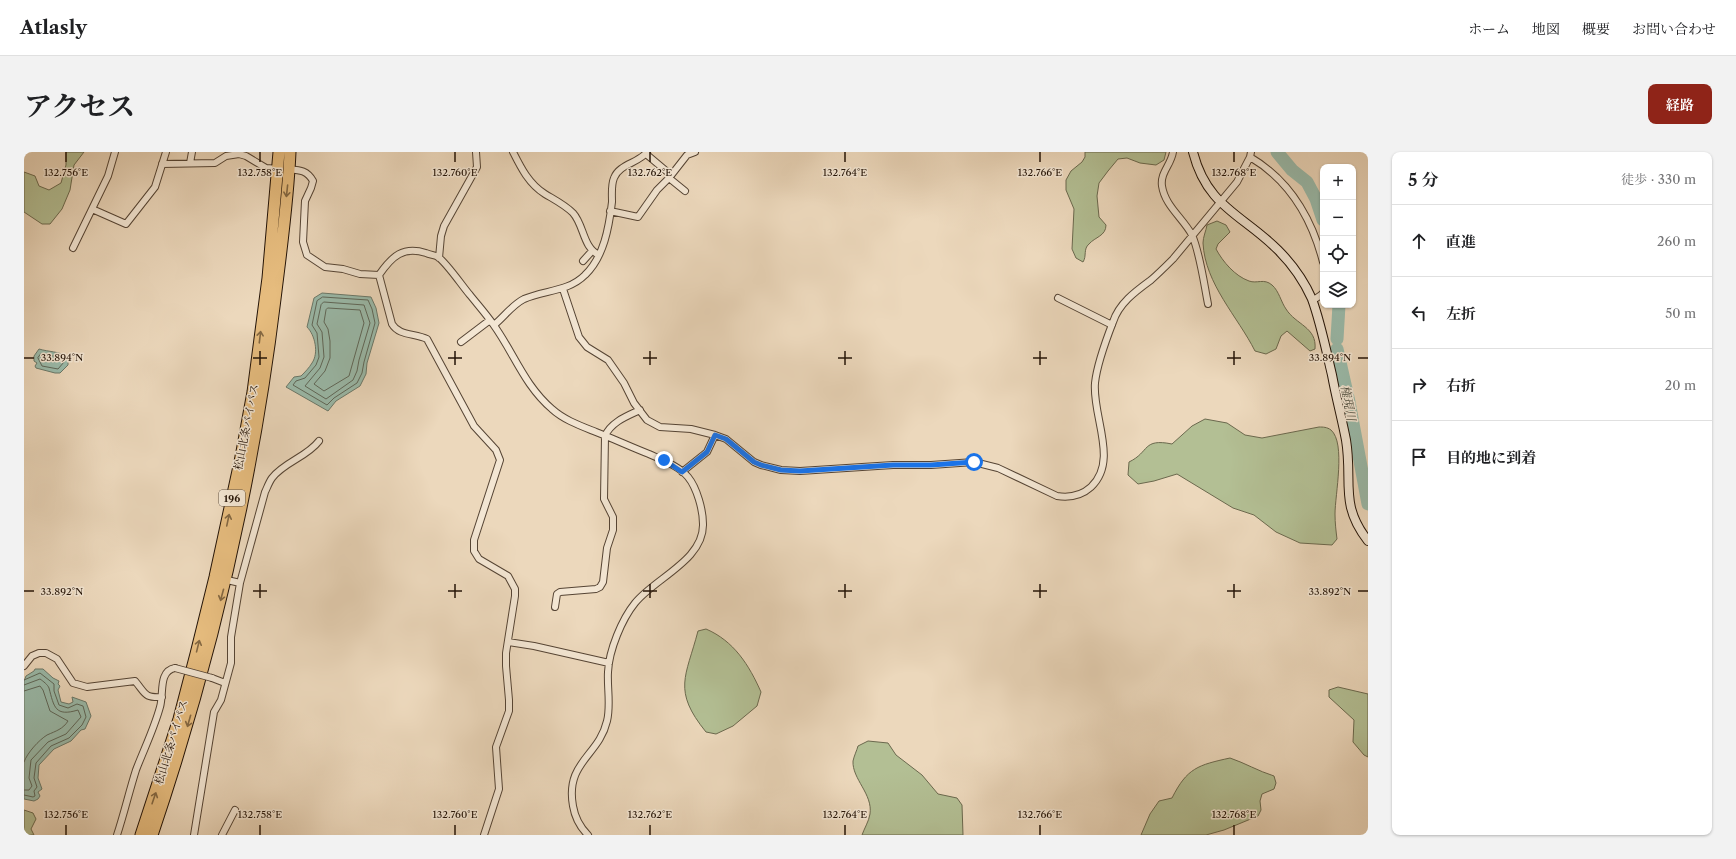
<!DOCTYPE html>
<html lang="ja">
<head>
<meta charset="utf-8">
<style>
	:root { --surface:#fff; --page:#f2f2f2; --text:#202124; --muted:#757577; --line:#e0e0e0; --accent:#8f2418 }
	body { margin:0; font-family:"Libre Caslon Text","Noto Serif JP",serif; background:var(--page); color:var(--text) }
	.controls { position:absolute; right:12px; top:12px; display:grid; overflow:hidden; border-radius:8px; box-shadow:0 1px 3px #0004 }
	.controls button { width:36px; height:36px; display:grid; place-items:center; padding:0; border:0; border-bottom:1px solid var(--line); background:var(--surface); color:var(--text); font:20px sans-serif }
	.stop { position:absolute; width:12px; height:12px; margin:-9px; border:3px solid #1a73e8; border-radius:50%; background:#fff }
	.stop.end { background:#1a73e8; border-color:#fff; box-shadow:0 1px 4px #0008 }
	.list { margin:0; padding:0; list-style:none }
	h2 { display:flex; justify-content:space-between; align-items:center; height:52px; margin:0; padding:0 16px; font-size:17px }
	h2 small { font-size:13px; font-weight:400; color:var(--muted) }
	.list li { display:grid; grid-template-columns:26px 1fr auto; gap:12px; align-items:center; box-sizing:border-box; height:72px; padding:0 16px; border-top:1px solid var(--line) }
	.list b { display:block; font-size:15px; white-space:nowrap }
	.list em { font-size:13px; font-style:normal; color:var(--muted) }
	.icon { flex:none; width:22px; height:22px; fill:none; stroke:currentColor; stroke-width:2; stroke-linecap:round; stroke-linejoin:round }
	.map { position:relative; flex:none; width:1344px; height:683px; overflow:hidden; border-radius:8px }
	header { display:flex; align-items:center; gap:24px; box-sizing:border-box; height:56px; padding:0 20px; background:var(--surface); border-bottom:1px solid var(--line) }
	header strong { font-size:19px }
	nav { display:flex; gap:22px; margin-inline-start:auto; font-size:14px }
	.intro { display:flex; align-items:center; justify-content:space-between; box-sizing:border-box; height:96px; padding:0 24px }
	h1 { margin:0; font-size:28px }
	.button { padding:10px 18px; border-radius:8px; background:var(--accent); color:#fff; font-size:14px; font-weight:700 }
	main { display:flex; gap:24px; padding:0 24px }
	aside { flex:1; background:var(--surface); border-radius:8px; box-shadow:0 1px 3px #0004 }
	.map>svg:first-child { display:block }
	.green { fill:#b3bf94; stroke:#6b694e }
	.water { fill:#9abbab; stroke:#6a7869 }
	.lines { fill:none; stroke-linecap:round; stroke-linejoin:round }
	.shore { stroke:#5e6759; stroke-width:1 }
	.river { stroke:#9abbab; stroke-width:13 }
	.street-casing { stroke:#554434; stroke-width:8 }
	.secondary-casing { stroke:#231307; stroke-width:10 }
	.highway-casing { stroke:#231307; stroke-width:13 }
	.street { stroke:#f3e6d3; stroke-width:6 }
	.secondary { stroke:#f3e6d3; stroke-width:8 }
	.highway { stroke:#e6bc7e; stroke-width:11 }
	.street-bridge-casing { stroke:#554434; stroke-width:8; stroke-linecap:butt }
	.street-bridge { stroke:#f3e6d3; stroke-width:6 }
	.oneway { stroke:#846842 }
	.route { stroke:#1a73e8; stroke-width:5 }
	.ticks { fill:none; stroke:#231307; stroke-width:1.5 }
	.labels { text-anchor:middle; stroke-width:3; stroke-linejoin:round; paint-order:stroke }
	.shield { fill:#f3e6d3; stroke:#615244; stroke-width:1 }
	.shield-label { font-size:10px; font-weight:bold; fill:#231307 }
	.street-label { font-size:11px; fill:#231307; stroke:#f3e6d3 }
	.water-label { font-size:12px; font-style:italic; fill:#4d4e40; stroke:#f3e6d3 }
	.ticks-label { font-size:10px; text-anchor:middle; fill:#231307; stroke:#f3e6d3; stroke-width:3; stroke-linejoin:round; paint-order:stroke }
</style>
</head>
<body>
<header>
<strong>Atlasly</strong>
<nav><a>ホーム</a><a>地図</a><a>概要</a><a>お問い合わせ</a></nav>
</header>
<div class="intro"><h1>アクセス</h1><a class="button">経路</a></div>
<main>
<div class="map">
<svg width="1344" height="683" viewBox="0 0 1344 683">
	<rect width="100%" height="100%" fill="#ecd8bc"/>
	<filter id="stains"><feTurbulence type="fractalNoise" baseFrequency=".005" numOctaves="4"/><feColorMatrix values="0 0 0 0 .2 0 0 0 0 .09 0 0 0 0 .02 0 0 0 .5 -.17"/></filter>
	<radialGradient id="worn" r=".72"><stop offset=".6" stop-color="#630" stop-opacity="0"/><stop offset="1" stop-color="#630" stop-opacity=".3"/></radialGradient>
	<path class="green" d="M42,0h18l-10,13 -4,25 -8,19 -12,15h-8l-18,-12v-40l11,4 4,10 10,4 12,-7 5,-18z
		M1061,0h81l-2,8 -8,5 -16,-2 -13,-5 -9,1 -10,12 -9,12 -2,13 2,21 7,8c0,11 -11,12 -17,19 -6,5 -2,12 -6,18l-7,-4 -4,-9 2,-40 -8,-19v-10l5,-9 11,-9 3,-5z
		M1193,69l9,4 4,7 -12,12 -2,5c7,13 19,27 33,32 8,3 15,-3 23,4 7,6 9,17 14,24 10,16 31,18 29,40l-5,2 -23,-20 -6,5 -5,13 -10,5 -11,-3c-17,-34 -50,-67 -52,-108 0,-6 3,-12 4,-18z
		M1181,267l22,4 18,12 17,3 57,-11c4,0 8,0 12,3 15,13 4,65 4,84 0,9 1,17 2,25l-5,6 -32,-2 -24,-11 -22,-17 -21,-7 -56,-34 -23,7 -16,3 -10,-9 1,-13c21,-10 13,-24 43,-18l20,-18z
		M682,477c28,12 43,36 55,63l-4,14 -24,20 -17,8 -10,-2c-34,-42 -20,-55 -8,-101z
		M1314,535l30,7v63l-4,-2 -11,-13 1,-22 -25,-23v-7z
		M844,589l20,2 8,12 26,20 16,19 19,4 5,7 1,30h-101c2,-6 7,-14 8,-21 3,-20 -18,-35 -17,-53 1,-5 4,-11 5,-15z
		M1206,606c15,5 28,13 44,18l2,7 -2,6 -12,5 -2,7 1,9 -3,6 -34,14 -18,5h-65l9,-21 9,-13 13,-3c15,-30 26,-33 58,-40z
		M0,658l9,3 3,6 -5,10 3,6h-10z"/>
	<path class="water" d="M298,141l49,4 5,11 3,15 -12,40 -1,11 -6,12 -24,15 -8,10 -42,-24 8,-10 7,-1c4,-4 8,-8 11,-13 7,-10 3,-28 -5,-36l7,-29z
		M15,197c10,3 19,2 29,8v8l-8,8h-5l-19,-5 -1,-2 2,-3 -3,-2v-5z
		M11,517h8l10,9 6,3 -1,3 2,2 -2,4 3,12 8,2 4,-2 -1,-5 14,5 5,14 -6,13 -4,1 -10,11 -17,8 -15,16 -1,13 4,11 -4,3 2,4 -2,3 -4,2 -10,-2v-118l2,-5 8,-5z"/>
	<g class="lines">
		<path class="shore" d="M299,145l45,3 4,9 3,14 -11,39 -2,11 -5,10 -23,15 -7,7 -34,-20 3,-4 9,-3 11,-13 3,-8 -2,-24 -5,-8 5,-24z
			M300,150l40,3 6,18 -11,37 -2,11 -4,9 -27,19 -21,-13 15,-18 4,-11 -2,-25 -5,-8 4,-19z
			M304,156l32,2 4,13 -15,53 -25,15 -10,-7 11,-13 5,-13v-17l-2,-12 -4,-7 2,-12z
			M17,202c8,2 15,1 23,5v3l-6,7 -16,-3 -4,-8z
			M0,528l16,-7 14,11v7l5,14 9,3 9,-4 6,2 3,11 -4,8 -13,13 -18,8 -15,17 -2,15 3,9 -3,4 1,5 -2,1 -9,-2
			M0,533l16,-6c3,2 8,6 9,9 5,19 6,29 29,22l3,7 -15,17 -18,8 -17,18 -2,18 3,8 -3,4h-5
			M0,539l16,-5 3,4 7,21 18,10c-5,8 -12,10 -21,14 -8,5 -20,18 -23,27"/>
		<path class="river" d="M1253,0l15,18 15,12 9,17 7,21
			M1313,187l2,-34
			M1313,197l12,53 19,102"/>
		<g class="street-casing">
			<path id="street" d="M489,0c8,16 16,32 32,42 10,6 20,11 28,19 11,12 10,35 26,42
				M1149,0c-2,13 -13,21 -11,34 3,20 21,32 30,49 8,18 12,49 16,69
				M622,2l25,21
				M1226,5c39,23 62,62 73,105
				M166,11l2,-11
				M138,12l53,-1 11,-7 13,-2 7,2 20,12 13,1
				M264,17c11,1 19,1 25,12l-2,7 -6,13 -2,41 4,13 18,12 18,2 17,5 19,1
				M645,26l16,13
				M68,57l34,15 29,-37 11,-35
				M586,59l28,6 19,-27 12,-12 18,-23 8,-3
				M49,96l35,-72 7,-24
				M415,106l2,-22 3,-10 33,-59 -1,-15
				M559,109l9,-10
				M355,123c13,-19 24,-29 47,-22 4,2 9,2 12,4 8,5 25,30 32,38 8,10 16,19 23,29 21,29 31,61 59,85 12,11 29,17 44,23 18,7 35,15 53,22 13,6 30,12 39,23 9,11 15,33 15,47 1,36 -48,54 -68,79 -13,16 -26,47 -27,69 -1,16 3,33 -1,49 -8,35 -42,41 -34,85 2,12 7,21 15,29
				M355,123l13,49c7,12 23,9 35,15l47,87 22,24 4,10 -26,80v11l5,8 29,17 7,13v7l-9,57v13l3,34v11l-13,36 3,42 -15,46
				M539,137l16,48 8,10 21,13 16,23 10,20 13,17 13,7 31,2 24,6 11,4 28,23 7,3 20,5 19,1 93,-6h38l43,-3 24,6 59,28c13,2 24,0 34,-9 28,-26 1,-71 4,-104 2,-19 11,-43 18,-61 6,-19 23,-31 38,-42 8,-7 15,-14 22,-21l64,-77 13,-25 1,-5
				M1034,146l54,27
				M1288,149l9,-6 2,-2
				M470,173c10,-8 18,-20 30,-26 20,-9 44,-7 61,-24 19,-18 24,-48 27,-73 0,-8 -1,-17 2,-24 5,-14 25,-15 33,-26
				M437,190l29,-22
				M658,320l25,-20 8,-17
				M199,427l17,4
				M531,455l2,-13 3,-2 36,-3 4,-2 3,-5 4,-34 6,-18v-13l-9,-18 1,-63c6,-14 22,-20 35,-26
				M484,490l26,4 75,17
				M0,514l8,-10 7,-3h7l11,6 16,24 14,4 48,-6c11,13 9,17 27,16
				M188,526l13,5
				M93,683c7,-21 12,-43 19,-65 8,-21 18,-41 24,-63 4,-13 -2,-36 15,-39
				M170,683l20,-123 7,-12 10,-37v-26l9,-54 25,-91c2,-4 4,-10 7,-14 12,-16 35,-21 47,-37
				M198,683l13,-25"/>
		</g>
		<g class="secondary-casing">
			<path id="secondary" d="M1169,0c14,55 49,62 85,98 14,14 26,31 34,49 9,25 14,51 20,76 4,22 10,44 14,65 7,42 -7,64 22,101"/>
		</g>
		<g class="highway-casing">
			<path id="highway" d="M117,683l38,-116 17,-65 19,-77 26,-120 12,-65 15,-114 11,-126
				M128,683c59,-174 101,-354 123,-536 6,-49 13,-98 15,-147"/>
		</g>
		<use href="#street" class="street"/>
		<use href="#secondary" class="secondary"/>
		<use href="#highway" class="highway"/>
		<g class="street-bridge-casing">
			<path id="street-bridge" d="M151,516l37,10"/>
		</g>
		<use href="#street-bridge" class="street-bridge"/>
	</g>
	<defs><path id="oneway-shaft" d="M-6 0H5M1.5-3L5.5 0L1.5 3" fill="none" stroke-width="1.6" stroke-linecap="round" stroke-linejoin="round"/></defs>
	<g class="oneway">
		<use href="#oneway-shaft" transform="translate(263 39) rotate(96)"/>
		<use href="#oneway-shaft" transform="translate(236 185) rotate(-83)"/>
		<use href="#oneway-shaft" transform="translate(204 368) rotate(-78)"/>
		<use href="#oneway-shaft" transform="translate(198 443) rotate(105)"/>
		<use href="#oneway-shaft" transform="translate(174 494) rotate(-76)"/>
		<use href="#oneway-shaft" transform="translate(165 569) rotate(106)"/>
		<use href="#oneway-shaft" transform="translate(130 646) rotate(-71)"/>
	</g>
	<g class="lines">
		<path class="route" d="M640,308l18,12 25,-20 8,-17 11,4 28,23 7,3 20,5 19,1 93,-6h38l43,-3"/>
	</g>
	<path class="ticks" d="M42,0v10M236,0v10M431,0v10M626,0v10M821,0v10M1016,0v10M1210,0v10M236,199v14M431,199v14M626,199v14M821,199v14M1016,199v14M1210,199v14M0,206h10M229,206h14M424,206h14M619,206h14M814,206h14M1009,206h14M1203,206h14M1334,206h10M236,432v14M431,432v14M626,432v14M821,432v14M1016,432v14M1210,432v14M0,439h10M229,439h14M424,439h14M619,439h14M814,439h14M1009,439h14M1203,439h14M1334,439h10M42,673v10M236,673v10M431,673v10M626,673v10M821,673v10M1016,673v10M1210,673v10"/>
	<g class="labels">
		<rect class="shield" x="195" y="338" width="26" height="16" rx="3"/>
		<g class="shield-label">
			<text x="208" y="350">196</text>
		</g>
		<g class="street-label">
			<text transform="translate(222 275) rotate(-79)" y="4">松山北条バイパス</text>
			<text transform="translate(147 590) rotate(-73)" y="4">松山北条バイパス</text>
		</g>
		<g class="water-label">
			<text transform="translate(1324 251) rotate(79)" y="4">権現川</text>
		</g>
	</g>
	<g class="ticks-label">
		<text x="42" y="24">132.756°E</text>
		<text x="236" y="24">132.758°E</text>
		<text x="431" y="24">132.760°E</text>
		<text x="626" y="24">132.762°E</text>
		<text x="821" y="24">132.764°E</text>
		<text x="1016" y="24">132.766°E</text>
		<text x="1210" y="24">132.768°E</text>
		<text x="38" y="209">33.894°N</text>
		<text x="1306" y="209">33.894°N</text>
		<text x="38" y="443">33.892°N</text>
		<text x="1306" y="443">33.892°N</text>
		<text x="42" y="666">132.756°E</text>
		<text x="236" y="666">132.758°E</text>
		<text x="431" y="666">132.760°E</text>
		<text x="626" y="666">132.762°E</text>
		<text x="821" y="666">132.764°E</text>
		<text x="1016" y="666">132.766°E</text>
		<text x="1210" y="666">132.768°E</text>
	</g>
	<rect width="100%" height="100%" filter="url(#stains)"/>
	<rect width="100%" height="100%" fill="url(#worn)"/>
</svg>
<div class="controls">
<button>+</button>
<button>−</button>
<button><svg class="icon" aria-label="locate" viewBox="0 0 24 24"><circle cx="12" cy="12" r="6"/><path d="M12 2v4M12 18v4M2 12h4M18 12h4"/></svg></button>
<button><svg class="icon" aria-label="layers" viewBox="0 0 24 24"><path d="M12 4l9 5-9 5-9-5zM3 14l9 5 9-5"/></svg></button>
</div>
<div class="stop" style="left:950px;top:310px"></div>
<div class="stop end" style="left:640px;top:308px"></div>
</div>
<aside>
<h2>5 分<small>徒歩 · 330 m</small></h2>
<ul class="list">
<li><svg class="icon" aria-label="ahead" viewBox="0 0 24 24"><path d="M12 20V5M6 11l6-6 6 6"/></svg><div><b>直進</b></div><em>260 m</em></li>
<li><svg class="icon" aria-label="left" viewBox="0 0 24 24"><path d="M17 20v-9H6M10 6l-5 5 5 5"/></svg><div><b>左折</b></div><em>50 m</em></li>
<li><svg class="icon" aria-label="right" viewBox="0 0 24 24"><path d="M7 20v-9h11M14 6l5 5-5 5"/></svg><div><b>右折</b></div><em>20 m</em></li>
<li><svg class="icon" aria-label="arrive" viewBox="0 0 24 24"><path d="M6 21V4h12l-3 4 3 4H6"/></svg><div><b>目的地に到着</b></div></li>
</ul>
</aside>
</main>
</body>
</html>
